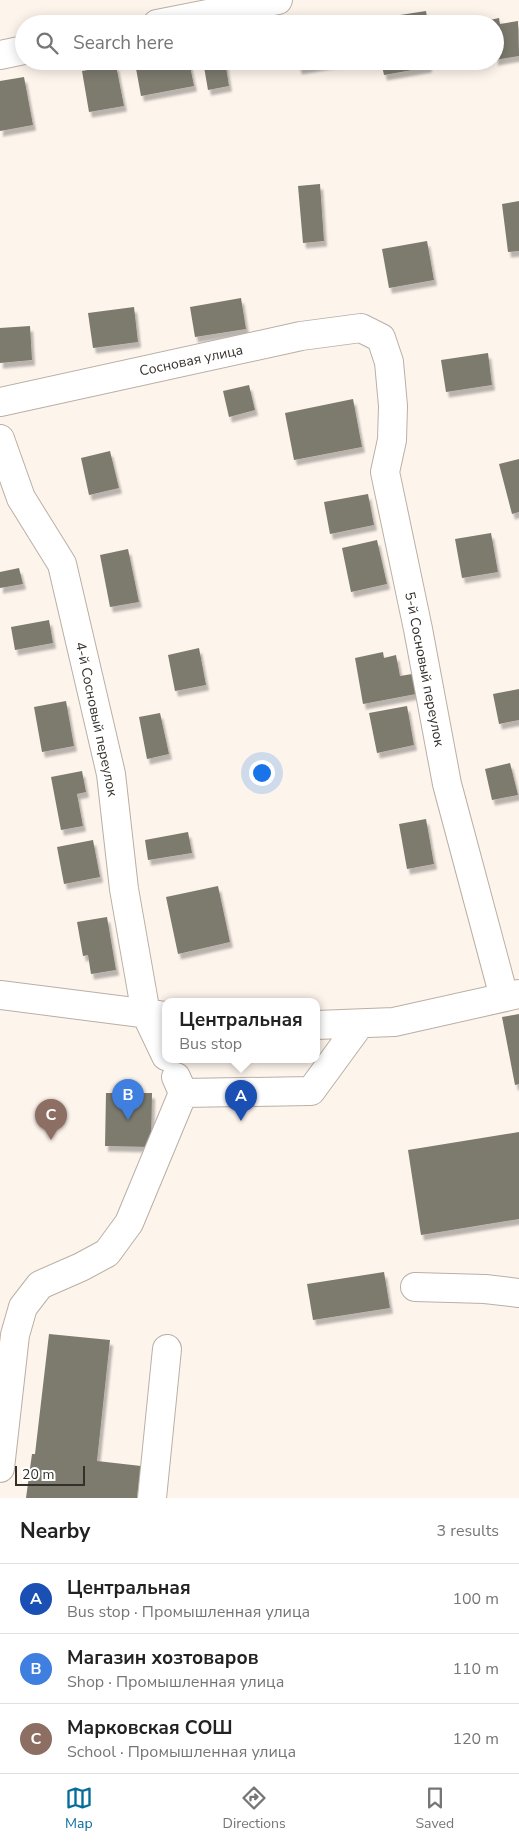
<!DOCTYPE html>
<html lang="en">
<head>
<meta charset="utf-8">
<style>
	:root { --surface:#fff; --page:#f6f6f6; --text:#222; --muted:#767676; --line:#e0e0e0; --accent:#036c99 }
	body { margin:0; font-family:"Nunito Sans",sans-serif; background:var(--page); color:var(--text) }
	.scale { position:absolute; left:15px; bottom:12px; width:70px; box-sizing:border-box; padding-left:5px; border:2px solid #332f2b; border-top:0; font-size:14px; line-height:18px; white-space:nowrap; color:#332f2b; -webkit-text-stroke:4px #fff; paint-order:stroke }
	.you { position:absolute; left:261px; top:772px; width:18px; height:18px; margin:-12px; border:4px solid #fff; border-radius:50%; background:#1a73e8; box-shadow:0 0 0 8px #1a73e833 }
	.badge { display:grid; place-items:center; width:32px; height:32px; border-radius:50%; background:var(--accent); color:#fff; font-size:16px; font-weight:700 }
	.pin { position:absolute; translate:-50% -41px; filter:drop-shadow(0 1px 2px #0008) }
	.pin::after { content:''; position:absolute; top:26px; width:18px; height:15px; background:inherit; clip-path:polygon(0 0,100% 0,50% 100%) }
	.popup { position:absolute; left:162px; top:998px; width:158px; height:65px; box-sizing:border-box; display:grid; place-content:center; border-radius:10px; background:var(--surface); filter:drop-shadow(0 1px 4px #0005); font-size:16px; white-space:nowrap; color:var(--muted) }
	.popup b { font-size:19px; color:var(--text) }
	.popup::after { content:''; position:absolute; left:50%; top:100%; margin-left:-10px; border:10px solid transparent; border-top-color:var(--surface) }
	.list { margin:0; padding:0; list-style:none }
	h2 { display:flex; justify-content:space-between; align-items:center; height:65px; margin:0; padding:0 20px; font-size:21px }
	h2 small { font-size:16px; font-weight:400; color:var(--muted) }
	.list li { display:grid; grid-template-columns:32px 1fr auto; gap:15px; align-items:center; box-sizing:border-box; height:70px; padding:0 20px; border-top:1px solid var(--line) }
	.list b { display:block; font-size:19px; white-space:nowrap }
	.list p { margin:0; font-size:16px; white-space:nowrap; color:var(--muted) }
	.list em { font-size:16px; font-style:normal; color:var(--muted) }
	.icon { flex:none; width:28px; height:28px; fill:none; stroke:currentColor; stroke-width:2; stroke-linecap:round; stroke-linejoin:round }
	.map { position:relative; flex:none; width:519px; height:1498px; overflow:hidden }
	.search { position:absolute; background:var(--surface); box-shadow:0 2px 12px #0003; left:15px; right:15px; top:15px; height:55px; display:flex; align-items:center; gap:12px; box-sizing:border-box; padding:0 18px; border-radius:28px; color:var(--muted); font-size:19px }
	.sheet { height:275px; background:var(--surface) }
	nav { display:flex; justify-content:space-around; align-items:center; box-sizing:border-box; height:70px; border-top:1px solid var(--line); background:var(--surface); font-size:14px; color:var(--muted) }
	nav a { display:grid; justify-items:center; gap:2px }
	nav .on { color:var(--accent) }
	.map>svg:first-child { display:block }
	.building { fill:#7d7a6e; filter:url(#shadow) }
	.lines { fill:none; stroke-linecap:round; stroke-linejoin:round }
	.minor-casing { stroke:#baafa5; stroke-width:30 }
	.minor { stroke:#fff; stroke-width:28 }
	.labels { text-anchor:middle; stroke-width:5; stroke-linejoin:round; paint-order:stroke }
	.street-label { font-size:14px; fill:#332f2b; stroke:#fff }
</style>
</head>
<body>
<div class="map">
<svg width="519" height="1498" viewBox="0 0 519 1498">
	<defs>
		<filter id="shadow"><feDropShadow dx="3" dy="5.5" stdDeviation="1" flood-color="#0004"/></filter>
	</defs>
	<rect width="100%" height="100%" fill="#fdf4ec"/>
	<path class="building" d="M426,11l2,13h-32l5,-2 -1,-7z
		M499,18l1,6 18,-3 1,35 -24,4v-36h-24z
		M143,61h46l5,25 -53,10 -6,-33z
		M203,61h22l4,25 -21,4z
		M297,61h41v1l-39,7z
		M381,61h47l1,6 -45,8z
		M116,65l8,41 -35,6 -7,-41z
		M24,77l9,48 -33,6v-50z
		M320,184l4,57 -21,2 -5,-57z
		M519,201v50l-11,1 -6,-48z
		M427,241l7,39 -45,8 -7,-39z
		M241,298l5,31 -51,8 -5,-30z
		M134,307l4,35 -45,6 -5,-35z
		M30,326l2,34 -32,3v-35z
		M488,353l4,32 -46,7 -5,-32z
		M249,385l6,25 -26,7 -6,-26z
		M353,399l9,48 -68,13 -9,-47z
		M110,451l9,37 -30,7 -8,-37z
		M519,459v53l-7,2 -13,-50z
		M368,494l6,31 -44,9 -6,-32z
		M491,533l7,39 -36,6 -7,-39z
		M377,540l10,44 -36,8 -9,-44z
		M128,549l11,53 -29,5 -10,-52z
		M19,568l4,16 -23,4v-16z
		M49,620l4,23 -38,7 -4,-23z
		M199,648l7,37 -31,6 -7,-36z
		M383,652l1,6 12,-3 4,21 12,-2 4,20 -53,10 -8,-46z
		M519,689v31l-20,4 -6,-30z
		M66,701l8,45 -32,6 -8,-45z
		M407,706l7,39 -37,8 -8,-40z
		M160,713l9,41 -22,5 -8,-42z
		M510,763l8,32 -26,5 -7,-31z
		M82,771l4,21 -9,2 6,32 -22,4 -10,-53z
		M426,819l8,45 -27,5 -8,-45z
		M188,832l4,21 -44,7 -3,-20z
		M93,840l7,37 -36,7 -7,-37z
		M218,886l12,56 -52,12 -12,-57z
		M107,917l9,53 -25,4 -3,-19 -5,1 -6,-34z
		M519,1014v70l-4,1 -13,-68z
		M106,1093h46l-1,54 -46,-1z
		M519,1132v87l-98,16 -13,-85z
		M384,1272l6,36 -77,12 -6,-36z
		M49,1334l61,6 -13,121 44,5 -4,32h-111l6,-44h3z"/>
	<g class="lines">
		<g class="minor-casing">
			<path id="minor" d="M157,24l121,-24
				M0,55l24,-5
				M0,402l301,-66 60,-8 20,10 8,24 4,44 -1,34 -7,32 33,157 29,155 57,213
				M0,439l21,59 41,66 49,210 13,115 22,125 20,42
				M0,995l165,21
				M316,1025l78,-3 125,-28
				M176,1077l7,16 128,-2 49,-67
				M415,1287l70,2 34,4
				M0,1468l15,-133 8,-28 17,-22 41,-18 26,-14 22,-30 54,-130
				M152,1498l15,-149"/>
		</g>
		<use href="#minor" class="minor"/>
	</g>
	<g class="labels">
		<g class="street-label">
			<text transform="translate(191 360) rotate(-12)" y="5">Сосновая улица</text>
			<text transform="translate(425 669) rotate(79)" y="5">5-й Сосновый переулок</text>
			<text transform="translate(97 719) rotate(78)" y="5">4-й Сосновый переулок</text>
		</g>
	</g>
</svg>
<div class="scale">20 m</div>
<div class="you"></div>
<div class="pin badge" style="left:241px;top:1121px;background:#1a4fb4">A</div>
<div class="popup"><b>Центральная</b>Bus stop</div>
<div class="pin badge" style="left:128px;top:1120px;background:#3f7fe0">B</div>
<div class="pin badge" style="left:51px;top:1140px;background:#8d6e63">C</div>
<div class="search"><svg class="icon" aria-label="search" viewBox="0 0 24 24"><circle cx="10" cy="10" r="6"/><path d="M15 15l6 6"/></svg>Search here</div>
</div>
<section class="sheet">
<h2>Nearby<small>3 results</small></h2>
<ul class="list">
<li><span class="badge" style="background:#1a4fb4">A</span><div><b>Центральная</b><p>Bus stop · Промышленная улица</p></div><em>100 m</em></li>
<li><span class="badge" style="background:#3f7fe0">B</span><div><b>Магазин хозтоваров</b><p>Shop · Промышленная улица</p></div><em>110 m</em></li>
<li><span class="badge" style="background:#8d6e63">C</span><div><b>Марковская СОШ</b><p>School · Промышленная улица</p></div><em>120 m</em></li>
</ul>
</section>
<nav>
<a class="on"><svg class="icon" aria-label="map" viewBox="0 0 24 24"><path d="M3 6l6-2 6 2 6-2v14l-6 2-6-2-6 2zM9 4v14M15 6v14"/></svg>Map</a>
<a><svg class="icon" aria-label="directions" viewBox="0 0 24 24"><path d="M12 3l9 9-9 9-9-9zM9 14v-3h6M13 9l2 2-2 2"/></svg>Directions</a>
<a><svg class="icon" aria-label="saved" viewBox="0 0 24 24"><path d="M7 4h10v16l-5-4-5 4z"/></svg>Saved</a>
</nav>
</body>
</html>
